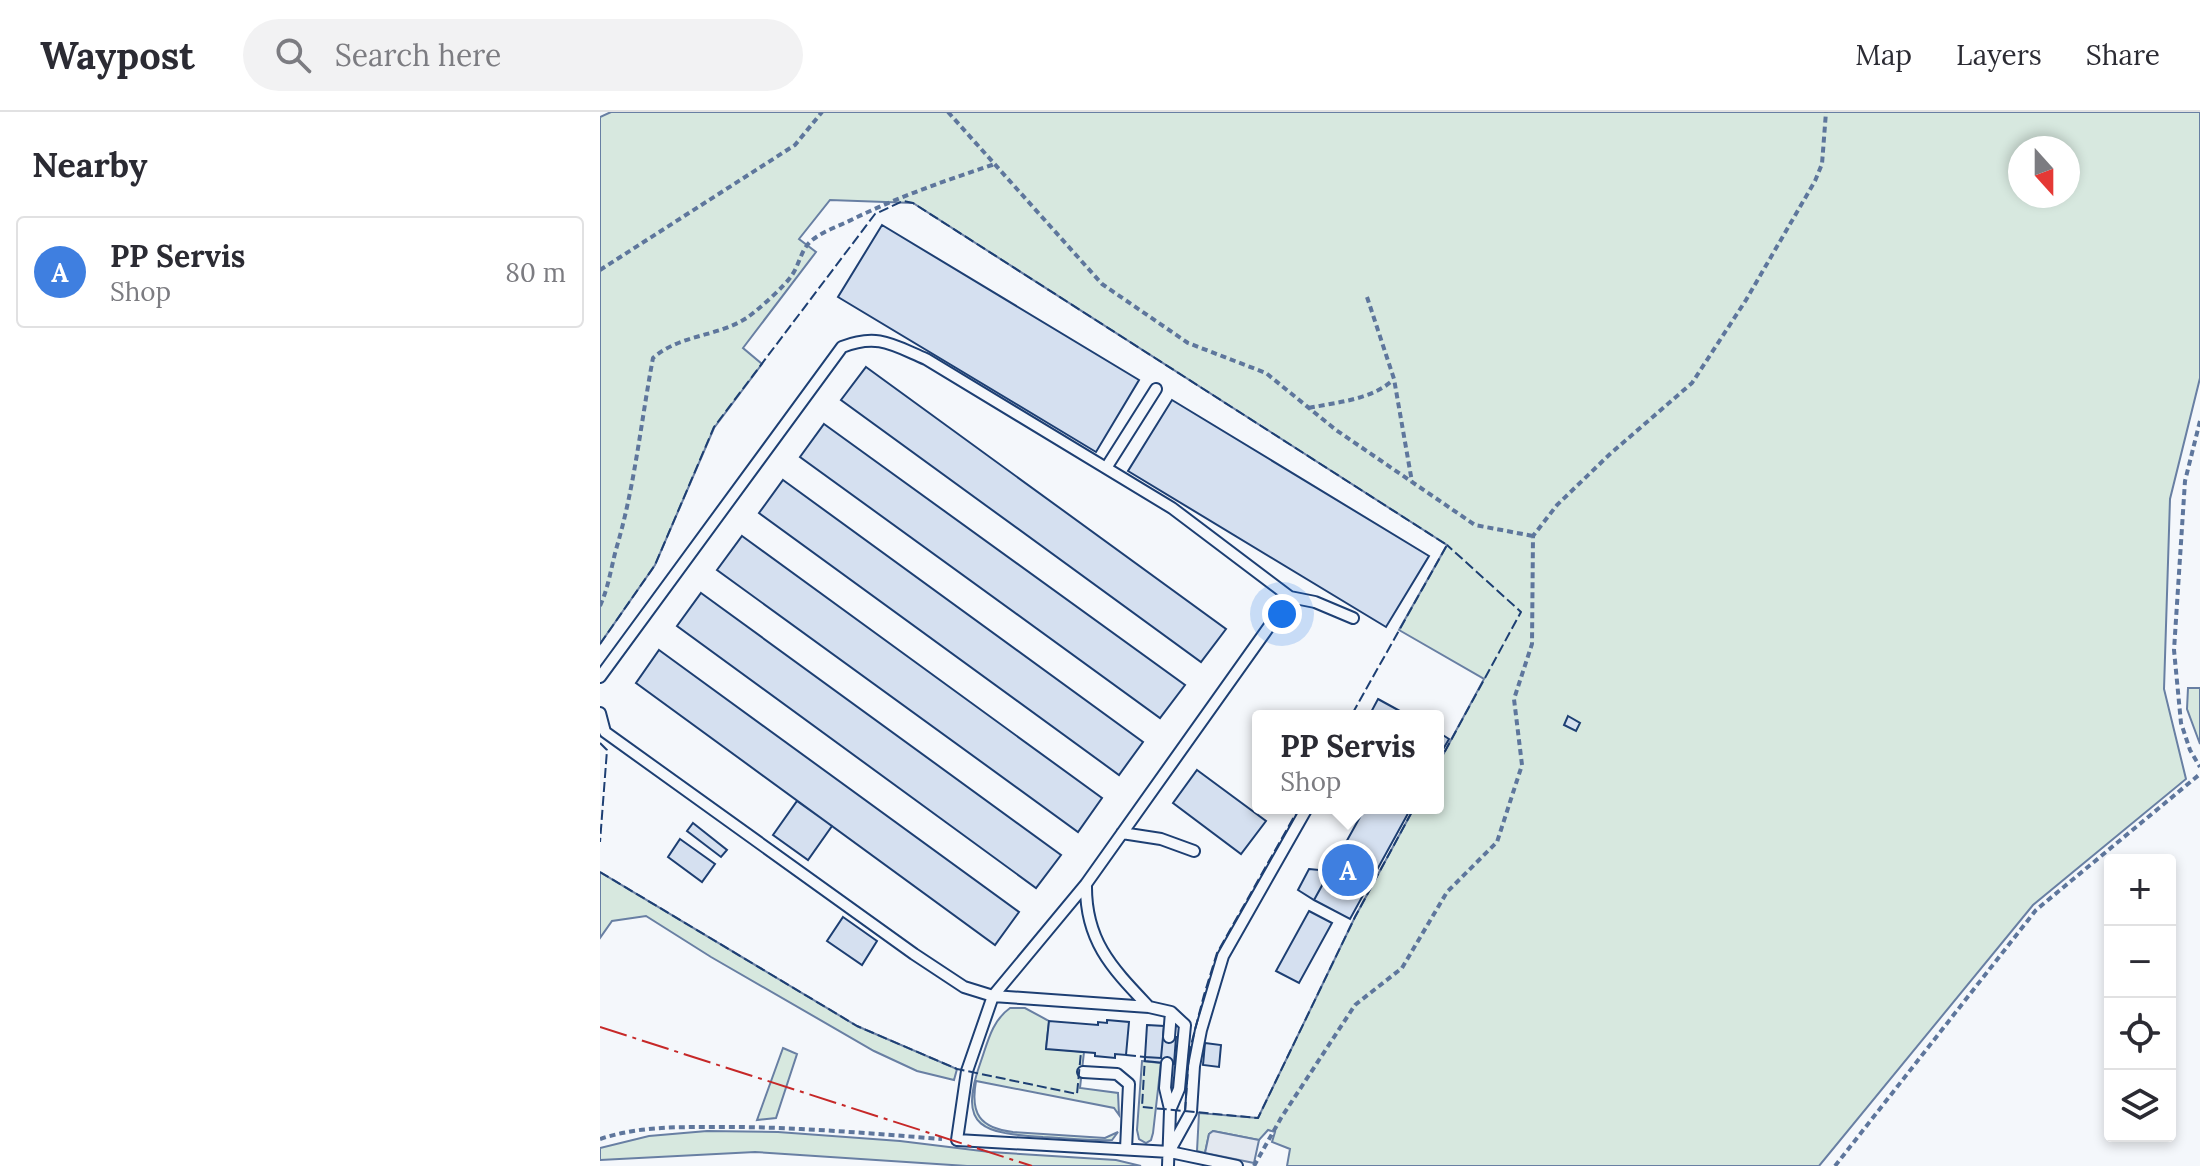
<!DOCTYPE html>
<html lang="en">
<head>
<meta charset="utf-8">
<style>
	:root { --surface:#fff; --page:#f2f2f3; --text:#2b2b33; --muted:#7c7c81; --line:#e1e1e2; --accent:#7c3aed }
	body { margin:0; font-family:Lora,serif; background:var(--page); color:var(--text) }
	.controls { position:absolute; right:24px; bottom:24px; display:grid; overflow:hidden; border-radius:8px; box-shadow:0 4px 12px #0003 }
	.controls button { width:72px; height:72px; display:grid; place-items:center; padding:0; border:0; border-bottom:2px solid var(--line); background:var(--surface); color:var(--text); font:40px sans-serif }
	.compass { position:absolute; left:1408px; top:24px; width:72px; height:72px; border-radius:50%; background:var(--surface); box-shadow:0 4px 12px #0003; rotate:159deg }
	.you { position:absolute; left:682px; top:502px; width:28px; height:28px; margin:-20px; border:6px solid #fff; border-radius:50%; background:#1a73e8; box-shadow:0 0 0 12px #1a73e833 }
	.badge { display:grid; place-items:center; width:52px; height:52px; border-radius:50%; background:var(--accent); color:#fff; font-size:26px; font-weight:700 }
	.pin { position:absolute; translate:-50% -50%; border:4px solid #fff; box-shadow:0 2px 8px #0006 }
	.popup { position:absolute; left:652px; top:598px; width:192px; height:104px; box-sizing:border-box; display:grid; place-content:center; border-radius:8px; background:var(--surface); filter:drop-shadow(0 2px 6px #0005); font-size:26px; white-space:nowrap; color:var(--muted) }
	.popup b { font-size:30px; color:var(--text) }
	.popup::after { content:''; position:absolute; left:50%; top:100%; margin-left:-16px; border:16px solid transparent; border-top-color:var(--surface) }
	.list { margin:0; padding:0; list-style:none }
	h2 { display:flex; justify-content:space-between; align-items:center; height:104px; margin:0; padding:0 32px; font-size:34px }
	h2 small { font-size:26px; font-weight:400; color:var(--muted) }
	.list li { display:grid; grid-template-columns:52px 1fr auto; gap:24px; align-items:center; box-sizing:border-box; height:112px; margin:0 16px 16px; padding:0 16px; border:2px solid var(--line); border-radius:8px }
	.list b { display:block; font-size:30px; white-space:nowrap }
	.list p { margin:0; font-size:26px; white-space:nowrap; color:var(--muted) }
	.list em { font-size:26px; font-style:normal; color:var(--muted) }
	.icon { flex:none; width:44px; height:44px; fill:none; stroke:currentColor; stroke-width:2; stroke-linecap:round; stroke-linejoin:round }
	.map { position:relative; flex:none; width:1600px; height:1054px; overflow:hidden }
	header { display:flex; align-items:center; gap:48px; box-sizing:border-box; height:112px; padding:0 40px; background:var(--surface); border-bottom:2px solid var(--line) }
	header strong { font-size:38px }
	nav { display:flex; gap:44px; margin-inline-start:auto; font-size:28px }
	.search { width:560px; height:72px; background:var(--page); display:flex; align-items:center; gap:20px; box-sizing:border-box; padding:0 28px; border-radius:44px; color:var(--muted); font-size:30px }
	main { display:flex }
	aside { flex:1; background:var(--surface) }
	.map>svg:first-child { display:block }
	.green { fill:#d7e8df; stroke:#687fa3; stroke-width:2; fill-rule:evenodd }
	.parking { fill:#e3e8f0; stroke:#687fa3; stroke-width:2 }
	.building { fill:#d5e0f0; stroke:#1d3f73; stroke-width:2 }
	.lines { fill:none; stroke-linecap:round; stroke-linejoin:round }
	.lane-casing { stroke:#1d3f73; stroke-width:14 }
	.path { stroke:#5e769c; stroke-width:4; stroke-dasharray:6 4; stroke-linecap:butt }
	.lane { stroke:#f4f7fb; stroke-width:10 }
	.fence { stroke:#1d3f73; stroke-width:2; stroke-dasharray:10 4; stroke-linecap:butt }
	.power { stroke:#c62828; stroke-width:2; stroke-dasharray:28 6 4 6; stroke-linecap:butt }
</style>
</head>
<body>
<header>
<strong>Waypost</strong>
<div class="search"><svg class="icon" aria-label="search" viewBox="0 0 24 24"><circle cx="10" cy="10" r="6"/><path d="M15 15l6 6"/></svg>Search here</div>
<nav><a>Map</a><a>Layers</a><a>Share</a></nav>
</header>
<main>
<aside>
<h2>Nearby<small></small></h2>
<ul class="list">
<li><span class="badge" style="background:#3f7fe0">A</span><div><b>PP Servis</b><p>Shop</p></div><em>80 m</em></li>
</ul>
</aside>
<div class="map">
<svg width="1600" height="1054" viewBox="0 0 1600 1054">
	<rect width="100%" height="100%" fill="#f4f7fb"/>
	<path class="green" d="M11,0h1589v266l-30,121 -6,190 22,90 -153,126 -214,261h-532l3,-17 -18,-7 3,-10 -7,-2 -9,10 -46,-9 -4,3 -4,19 -8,-2 2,-38 59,5 97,-201 59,-109h24v-44l46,-85 -85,-49 48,-85 -534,-342 -83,-3 -31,39 17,13 -73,96 19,16 -48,64 -59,137 -55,79v-527zM1420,36h48v48h-48z
		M1588,576h12v56l-13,-35z
		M0,760l257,154 100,43 -3,11 -37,-9 -43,-20 -163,-94 -65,-41 -34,5 -12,17z
		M410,896h15l24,13 -3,27 38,4 -4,36 38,5 1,22 -5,-7 -138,-27c-6,33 4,47 37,51l92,6 13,-6 -6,8c-22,1 -46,-2 -69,-3 -58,-4 -87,-7 -62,-76 7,-20 11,-40 29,-53z
		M183,936l14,6 -21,64 -19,2z
		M542,949l19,2 -8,70 -2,7 -5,3 -7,-4 -2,-9z
		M107,1019l71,1 122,9 90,11 126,8 25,6h-174l-212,-14 -155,8v-12l49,-12z"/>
	<path class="parking" d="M613,1019l46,9 -5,23 -49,-10 4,-19z"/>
	<path class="building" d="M282,113l257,155 -43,72 -258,-155z
		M266,255l360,262 -25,33 -360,-262z
		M572,288l257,156 -43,71 -258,-156z
		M224,312l361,261 -25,33 -360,-261z
		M183,368l360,262 -24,33 -360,-262z
		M142,424l360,262 -24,34 -361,-262z
		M101,481l360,262 -25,33 -359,-262z
		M59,538l360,262 -24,33 -359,-262z
		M778,587l31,17h-40z
		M968,604l12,7 -4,8 -12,-6z
		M838,620l11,7 -11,19z
		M597,658l69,51 -25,33 -68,-51z
		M197,689l35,25 -24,34 -35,-25z
		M765,696h46l-61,111 -36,-19z
		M93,711l34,27 -6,7 -34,-26z
		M80,727l35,25 -13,18 -34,-25z
		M709,757l21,2 -16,29 -16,-10z
		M709,799l23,12 -33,60 -23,-12z
		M243,805l34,24 -15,24 -35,-24z
		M507,908l22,2 -3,33 -11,-1v4l-20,-2v-3l-49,-4 3,-28 49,4v-3l9,1z
		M547,913l17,1 -3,32 -16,-1z
		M563,925h13l-2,27 -29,-3v-4l16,1z
		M605,931l16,2 -2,22 -16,-2z"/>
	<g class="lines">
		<g class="lane-casing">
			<path id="lane" d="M506,356l50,-79
				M690,485l25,5 38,16
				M0,565l242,-330c36,-14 51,-2 84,12l246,149 118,89 -204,287 -93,112 -26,75 -10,69 213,12 67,14
				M0,601l5,19 309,222 50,33 29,9 156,11 22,5 14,13 -6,64 -9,21 -2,56
				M522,721l39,6 33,12
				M486,772c-1,57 26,84 63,123
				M569,925l2,-25
				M567,951l-2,25 5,21
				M483,960l34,2 12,10 -3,65
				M570,1038l21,-38 3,-46 7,-36 22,-74 84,-148"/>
		</g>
		<path class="path" d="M348,0l154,172 86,59 78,30 70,57 139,95 58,11
			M0,158l195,-125 27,-33
			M767,185l27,82 18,103
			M709,296c28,-6 62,-8 84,-28
			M1600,309l-15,60 -11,169 7,73 9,27 10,17
			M0,494c9,-20 11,-39 17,-60 18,-61 24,-125 36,-188 27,-24 66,-21 95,-41 11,-8 37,-31 44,-42 7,-10 9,-24 17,-32 10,-10 25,-15 38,-21 48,-24 97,-41 148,-58
			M0,1027c36,-12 72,-12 109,-12 78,-1 155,6 233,12
			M654,1054l27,-48 74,-113 47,-37 45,-76 50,-50 25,-77 -8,-66 18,-55 1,-108 24,-31 53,-51 82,-71 54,-83 69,-119 7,-17 4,-52
			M1235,1054l201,-256 164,-136"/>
		<use href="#lane" class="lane"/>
		<path class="fence" d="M0,532l55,-79 59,-138 161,-213 28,-13 10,2 534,342 -96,171
			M0,631l7,7 -7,92
			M838,652l83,-152 -74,-67
			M0,760l257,154 100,43 120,25 4,-42
			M526,943l19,2 -3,50 116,11 97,-201 59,-109
			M585,1000l4,-59 15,-58 13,-42 82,-145"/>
		<path class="power" d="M0,915l432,139"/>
	</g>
</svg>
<div class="controls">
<button>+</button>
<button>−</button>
<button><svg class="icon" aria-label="locate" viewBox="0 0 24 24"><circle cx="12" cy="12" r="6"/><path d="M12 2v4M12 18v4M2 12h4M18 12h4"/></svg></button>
<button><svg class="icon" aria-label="layers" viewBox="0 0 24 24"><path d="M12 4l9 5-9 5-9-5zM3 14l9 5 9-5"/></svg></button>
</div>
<svg class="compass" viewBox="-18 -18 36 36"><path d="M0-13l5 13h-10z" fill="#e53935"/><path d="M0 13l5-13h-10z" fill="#7c7c81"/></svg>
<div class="you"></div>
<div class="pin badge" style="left:748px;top:758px;background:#3f7fe0">A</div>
<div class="popup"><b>PP Servis</b>Shop</div>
</div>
</main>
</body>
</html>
